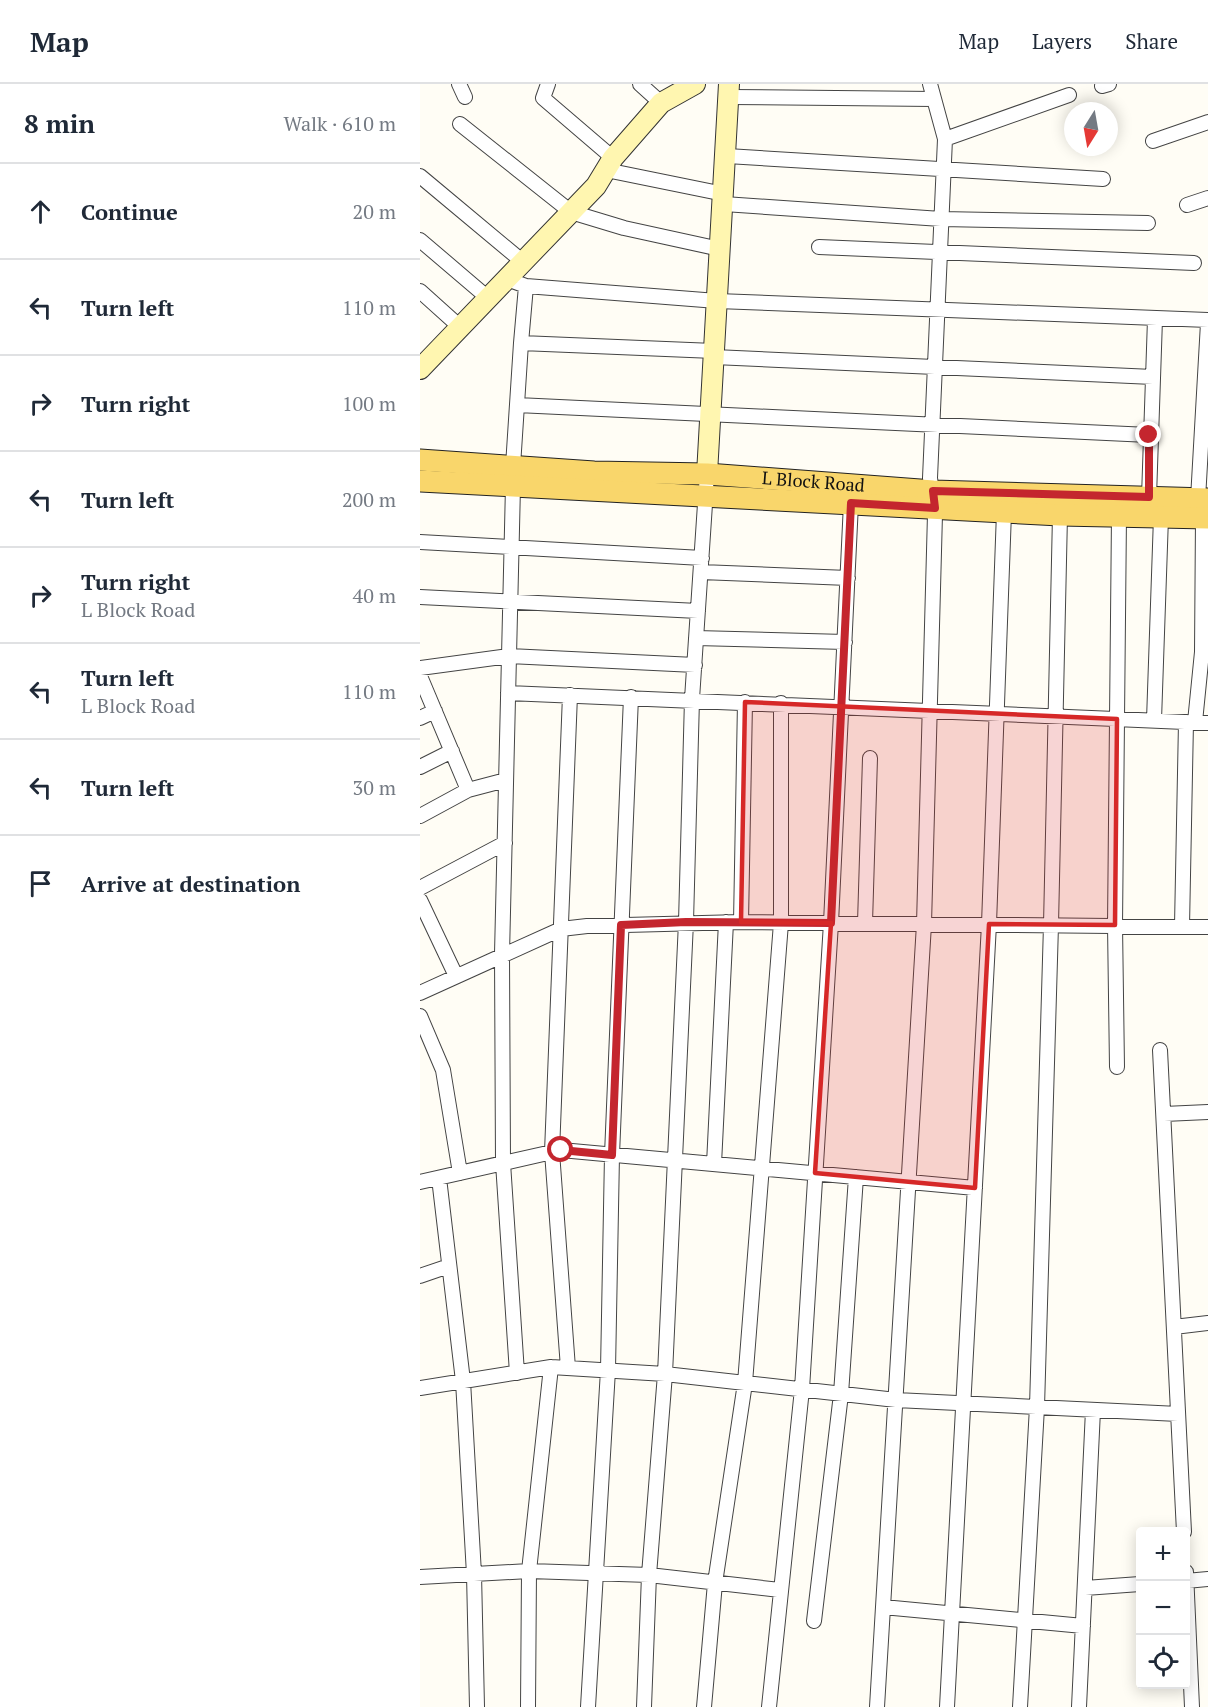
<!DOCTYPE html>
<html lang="en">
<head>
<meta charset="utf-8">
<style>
	:root { --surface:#fff; --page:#f6f6f7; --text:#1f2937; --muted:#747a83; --line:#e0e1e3 }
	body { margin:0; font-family:"PT Serif",serif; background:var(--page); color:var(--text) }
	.controls { position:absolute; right:18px; bottom:18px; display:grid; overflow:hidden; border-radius:6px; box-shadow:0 3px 15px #0003 }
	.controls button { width:54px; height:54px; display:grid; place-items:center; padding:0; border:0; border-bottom:2px solid var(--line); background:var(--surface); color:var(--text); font:30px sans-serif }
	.compass { position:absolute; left:644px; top:18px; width:54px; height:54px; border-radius:50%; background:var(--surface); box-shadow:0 3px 15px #0003; rotate:191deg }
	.stop { position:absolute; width:18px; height:18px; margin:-14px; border:4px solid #c4262e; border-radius:50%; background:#fff }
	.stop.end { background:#c4262e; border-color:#fff; box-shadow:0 2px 6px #0008 }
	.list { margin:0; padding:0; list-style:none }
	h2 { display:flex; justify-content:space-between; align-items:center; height:78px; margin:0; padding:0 24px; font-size:26px }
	h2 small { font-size:20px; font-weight:400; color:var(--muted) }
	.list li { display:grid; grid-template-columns:39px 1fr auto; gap:18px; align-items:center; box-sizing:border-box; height:96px; padding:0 24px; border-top:2px solid var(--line) }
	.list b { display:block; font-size:22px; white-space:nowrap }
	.list p { margin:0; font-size:20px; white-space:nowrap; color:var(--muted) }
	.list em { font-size:20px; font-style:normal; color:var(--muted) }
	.icon { flex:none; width:33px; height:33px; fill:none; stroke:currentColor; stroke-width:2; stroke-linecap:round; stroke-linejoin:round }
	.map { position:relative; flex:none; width:788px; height:1623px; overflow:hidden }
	header { display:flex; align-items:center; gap:36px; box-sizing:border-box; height:84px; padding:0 30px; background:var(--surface); border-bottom:2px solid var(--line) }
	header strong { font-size:28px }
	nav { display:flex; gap:33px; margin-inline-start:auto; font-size:21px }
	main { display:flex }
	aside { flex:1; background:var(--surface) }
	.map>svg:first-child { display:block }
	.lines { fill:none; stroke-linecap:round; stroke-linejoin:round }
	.street-casing { stroke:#444; stroke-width:16 }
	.secondary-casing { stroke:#333; stroke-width:22 }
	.primary-casing { stroke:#222; stroke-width:23 }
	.street { stroke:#fff; stroke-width:14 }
	.secondary { stroke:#fff6b0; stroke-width:20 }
	.primary { stroke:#f9d66b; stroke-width:21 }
	.route { stroke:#c4262e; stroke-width:8 }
	.marked { fill:#d62828; fill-opacity:0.2; stroke:#d62828; stroke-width:4.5; stroke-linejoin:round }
	.labels { text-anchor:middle; stroke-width:6; stroke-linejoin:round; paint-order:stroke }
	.street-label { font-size:18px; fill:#111; stroke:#fff }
</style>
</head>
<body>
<header>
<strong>Map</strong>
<nav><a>Map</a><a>Layers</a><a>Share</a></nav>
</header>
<main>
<aside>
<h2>8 min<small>Walk · 610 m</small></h2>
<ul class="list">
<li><svg class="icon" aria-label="ahead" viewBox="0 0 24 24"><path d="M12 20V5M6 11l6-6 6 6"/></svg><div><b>Continue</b></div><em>20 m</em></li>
<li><svg class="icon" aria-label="left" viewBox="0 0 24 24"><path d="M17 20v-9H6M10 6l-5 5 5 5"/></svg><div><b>Turn left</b></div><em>110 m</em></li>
<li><svg class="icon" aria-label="right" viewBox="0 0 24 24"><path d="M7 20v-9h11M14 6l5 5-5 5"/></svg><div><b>Turn right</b></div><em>100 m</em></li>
<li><svg class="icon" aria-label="left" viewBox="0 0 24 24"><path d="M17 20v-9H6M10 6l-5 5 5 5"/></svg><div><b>Turn left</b></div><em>200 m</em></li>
<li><svg class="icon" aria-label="right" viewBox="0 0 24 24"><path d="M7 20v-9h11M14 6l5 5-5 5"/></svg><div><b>Turn right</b><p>L Block Road</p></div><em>40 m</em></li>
<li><svg class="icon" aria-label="left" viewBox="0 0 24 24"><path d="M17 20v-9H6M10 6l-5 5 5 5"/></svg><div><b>Turn left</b><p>L Block Road</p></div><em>110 m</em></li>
<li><svg class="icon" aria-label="left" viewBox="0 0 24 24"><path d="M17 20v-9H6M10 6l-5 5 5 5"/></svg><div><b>Turn left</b></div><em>30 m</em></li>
<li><svg class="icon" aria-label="arrive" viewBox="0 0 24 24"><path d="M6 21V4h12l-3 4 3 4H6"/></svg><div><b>Arrive at destination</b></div></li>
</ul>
</aside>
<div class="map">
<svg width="788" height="1623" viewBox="0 0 788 1623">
	<rect width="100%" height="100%" fill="#fffdf5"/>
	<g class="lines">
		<g class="street-casing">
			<path id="street" d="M39,0l6,13
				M128,0l-5,14 70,60
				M220,0l21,19
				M682,2l7,-2
				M309,13l205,2
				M40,40l111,88 53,16 96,21
				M525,55l124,-44
				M733,57l55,-19
				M307,72l376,23
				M186,86l118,24
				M0,92l103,86
				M304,120l217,15 207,4
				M767,121l21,-7
				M0,156l68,58
				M399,163l375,16
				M87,195l19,7 191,15 491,19
				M0,207l40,36
				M101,259l5,-57
				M294,273l439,20
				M97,321l632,30
				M93,382l8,-123 193,8
				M93,402l-11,468 1,209 14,210
				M729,413l6,-178
				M778,415l10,-176
				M0,458l282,16
				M281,488l147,6
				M0,513l278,14
				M276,554l149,4
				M0,584l89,-12 186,9
				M0,592l48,114
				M88,609l700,30
				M0,634l15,-7
				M734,636l7,-203
				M775,638l7,-70 1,-134
				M0,683l32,-16
				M0,732l48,-26 38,-10
				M0,804l85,-45
				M0,816l36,76
				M321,838l4,-220
				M445,839l5,-165
				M762,842l4,-204
				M0,909l141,-64 26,-3 154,-4 467,5
				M0,932l23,54 17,103
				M740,966l24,482
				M697,983l-2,-142 4,-410
				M744,1030l44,-2
				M294,1080l12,-242
				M19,1094l24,203 11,193 3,133
				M0,1098l141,-32 414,38
				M0,1192l29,-10
				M754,1243l34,-4
				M148,1284l-16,-216 18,-457
				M0,1304l131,-21 114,7 231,26 282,14
				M766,1488l6,135
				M0,1493l109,-6 120,4 131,15
				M766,1497l22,-2
				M665,1504l55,-4
				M463,1523l200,19
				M394,1537l27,-227 15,-217
				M108,1623l1,-136 22,-204
				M168,1623l20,-337 4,-215 19,-458
				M224,1623l5,-132 16,-201 21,-452 6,-223 15,-225
				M284,1623l11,-124 30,-200 36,-460v-220
				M349,1623l33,-318 29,-466 20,-420
				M457,1623l47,-783 11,-410 -5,-36 15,-339 -15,-55
				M527,1623l42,-783 15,-412
				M600,1623l17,-300 14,-482 9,-410
				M659,1623l14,-297"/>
		</g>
		<g class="secondary-casing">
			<path id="secondary" d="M0,285l176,-183 17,-28 48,-55 34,-19
				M287,390l22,-390"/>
		</g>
		<g class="primary-casing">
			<g id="primary">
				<path id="s1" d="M0,376l174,12 113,2 226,17 275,8"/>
				<path d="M0,397l640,34 148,3"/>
			</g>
		</g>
		<use href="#street" class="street"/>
		<use href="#secondary" class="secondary"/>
		<use href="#primary" class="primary"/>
	</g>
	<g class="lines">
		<path class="route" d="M141,1066l51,5 9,-230 65,-3 145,1 20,-420 84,5 -2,-17 216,6v-62"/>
	</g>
	<path class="marked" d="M325,618l372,17 -2,206 -126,-1 -14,264 -160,-15 16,-250 -90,-1z"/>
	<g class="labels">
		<g class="street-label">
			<text dy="6" stroke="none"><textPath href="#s1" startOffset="394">L Block Road</textPath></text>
		</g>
	</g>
</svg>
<div class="controls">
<button>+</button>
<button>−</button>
<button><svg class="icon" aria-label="locate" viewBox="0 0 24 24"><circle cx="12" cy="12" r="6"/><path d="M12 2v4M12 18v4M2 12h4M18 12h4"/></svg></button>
</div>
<svg class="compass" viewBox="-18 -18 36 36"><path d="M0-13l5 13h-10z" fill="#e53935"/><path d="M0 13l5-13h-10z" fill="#747a83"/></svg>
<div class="stop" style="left:141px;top:1066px"></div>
<div class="stop end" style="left:729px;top:351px"></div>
</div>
</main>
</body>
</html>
